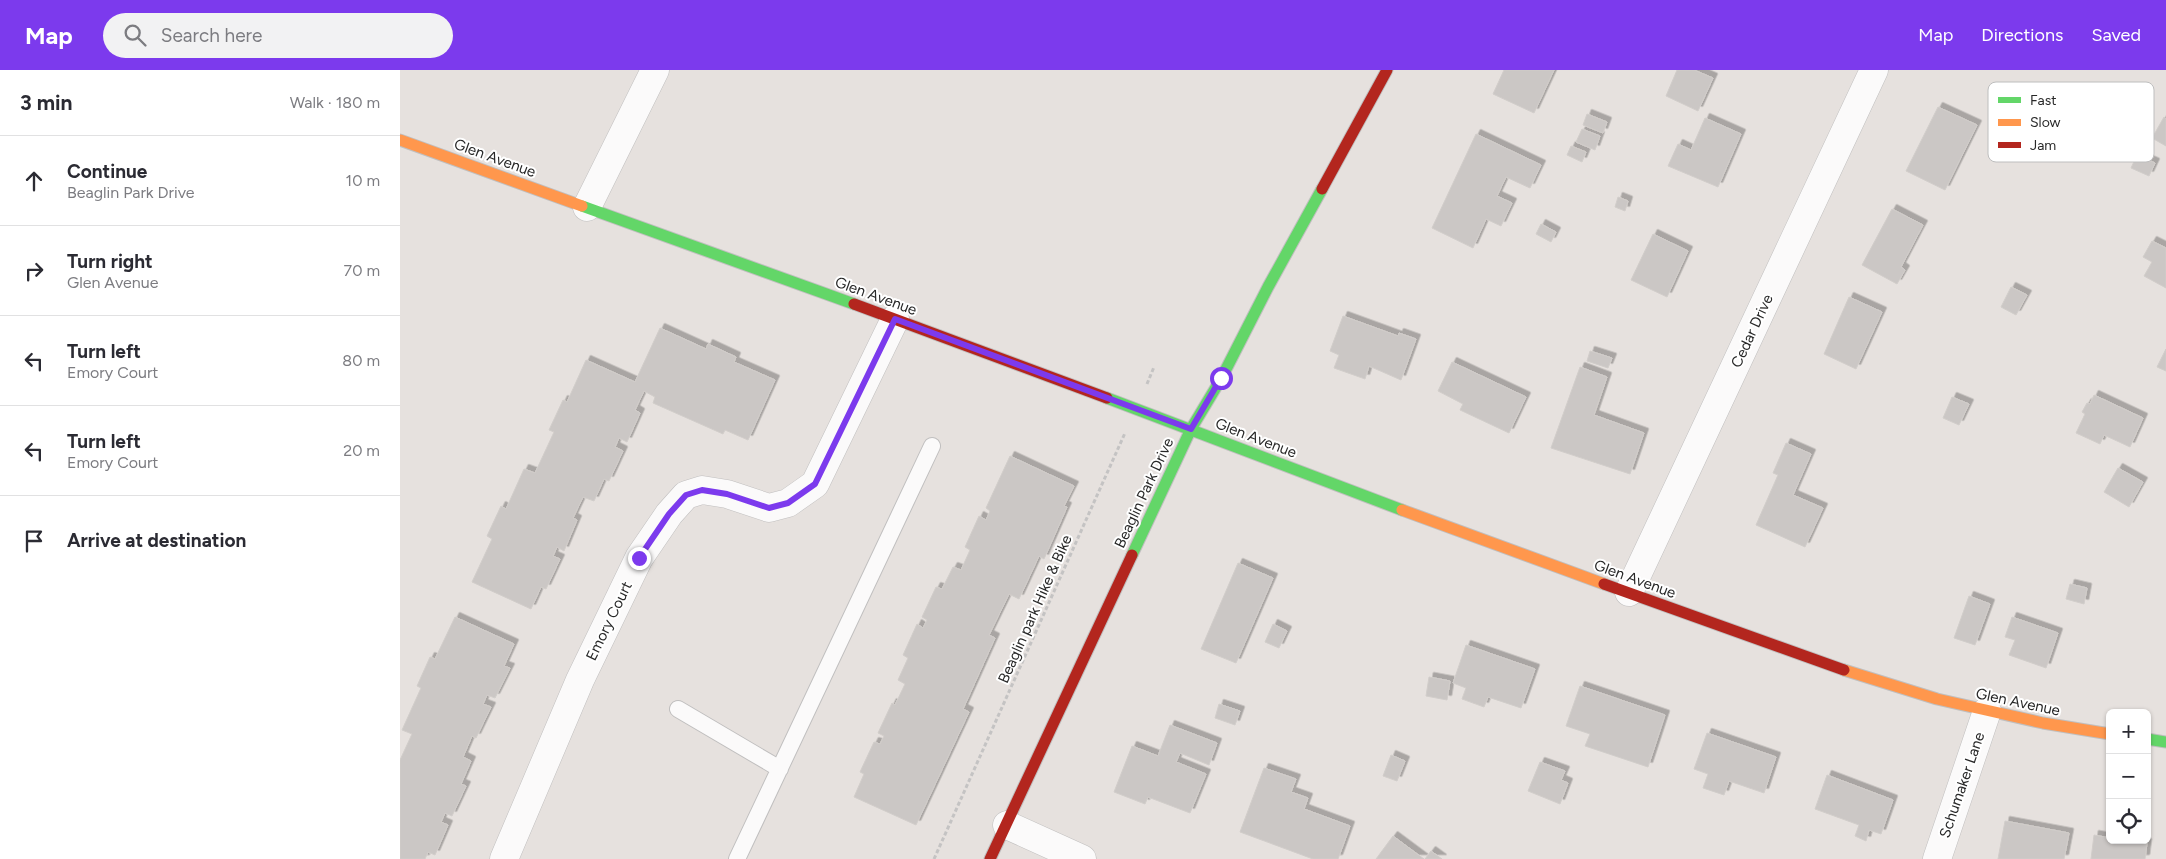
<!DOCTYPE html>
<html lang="en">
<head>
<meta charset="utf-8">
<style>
	:root { --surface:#fff; --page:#f2f2f3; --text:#2b2b33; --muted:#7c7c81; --line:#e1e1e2; --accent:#7c3aed }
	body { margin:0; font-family:Figtree,sans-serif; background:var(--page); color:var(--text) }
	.controls { position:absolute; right:15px; bottom:15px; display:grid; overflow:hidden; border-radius:8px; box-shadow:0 1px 4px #0004 }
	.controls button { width:45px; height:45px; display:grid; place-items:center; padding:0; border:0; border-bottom:1px solid var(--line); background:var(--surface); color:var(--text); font:25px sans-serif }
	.stop { position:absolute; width:15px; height:15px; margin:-11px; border:4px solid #7c3aed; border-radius:50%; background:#fff }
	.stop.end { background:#7c3aed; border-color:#fff; box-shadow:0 1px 5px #0008 }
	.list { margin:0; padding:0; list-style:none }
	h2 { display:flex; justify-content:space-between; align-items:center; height:65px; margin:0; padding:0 20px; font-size:21px }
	h2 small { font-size:16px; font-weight:400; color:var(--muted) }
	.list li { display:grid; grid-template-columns:32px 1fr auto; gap:15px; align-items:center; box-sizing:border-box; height:90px; padding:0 20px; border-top:1px solid var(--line) }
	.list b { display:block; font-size:19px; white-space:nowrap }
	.list p { margin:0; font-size:16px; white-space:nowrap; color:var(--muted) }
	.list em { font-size:16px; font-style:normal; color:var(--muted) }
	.icon { flex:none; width:28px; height:28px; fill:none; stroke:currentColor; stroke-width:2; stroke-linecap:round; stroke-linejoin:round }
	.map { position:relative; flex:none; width:1766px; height:789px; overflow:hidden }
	header { display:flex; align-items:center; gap:30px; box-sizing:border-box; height:70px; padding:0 25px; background:var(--accent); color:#fff }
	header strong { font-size:24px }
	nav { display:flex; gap:28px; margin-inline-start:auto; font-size:18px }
	.search { width:350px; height:45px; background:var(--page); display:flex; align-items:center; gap:12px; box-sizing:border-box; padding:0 18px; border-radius:28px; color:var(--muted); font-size:19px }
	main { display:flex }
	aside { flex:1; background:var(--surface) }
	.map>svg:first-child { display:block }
	.building { fill:#cbc7c5; stroke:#d1cdca; filter:url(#shadow) }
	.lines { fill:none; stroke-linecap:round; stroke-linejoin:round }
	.lane-casing { stroke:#c0bfbf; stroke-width:18 }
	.street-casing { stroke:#c0bfbf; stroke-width:29 }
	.fast-casing { stroke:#c0bfbf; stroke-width:13 }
	.slow-casing { stroke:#c0bfbf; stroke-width:13 }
	.jam-casing { stroke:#c0bfbf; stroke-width:13 }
	.path { stroke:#c4c3c3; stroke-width:3; stroke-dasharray:4 2.5; stroke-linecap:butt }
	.lane { stroke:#fbfafa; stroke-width:16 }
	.street { stroke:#fbfafa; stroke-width:28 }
	.fast { stroke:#63d668; stroke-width:11 }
	.slow { stroke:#ff974d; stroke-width:11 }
	.jam { stroke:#b3261e; stroke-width:11 }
	.route { stroke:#7c3aed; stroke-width:6 }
	.labels { text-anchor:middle; stroke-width:4; stroke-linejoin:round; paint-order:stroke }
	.street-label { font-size:15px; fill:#282828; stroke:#fff }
	.key { fill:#fff; stroke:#bebebe; stroke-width:1 }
	.key-label { font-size:14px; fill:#282828 }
</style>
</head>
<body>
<header>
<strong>Map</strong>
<div class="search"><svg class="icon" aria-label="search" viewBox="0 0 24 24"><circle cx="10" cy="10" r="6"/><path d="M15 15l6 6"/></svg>Search here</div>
<nav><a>Map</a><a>Directions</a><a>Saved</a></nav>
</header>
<main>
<aside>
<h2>3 min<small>Walk · 180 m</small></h2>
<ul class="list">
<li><svg class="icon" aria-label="ahead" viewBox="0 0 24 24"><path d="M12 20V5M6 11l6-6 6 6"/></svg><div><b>Continue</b><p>Beaglin Park Drive</p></div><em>10 m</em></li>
<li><svg class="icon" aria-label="right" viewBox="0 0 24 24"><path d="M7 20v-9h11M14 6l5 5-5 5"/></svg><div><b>Turn right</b><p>Glen Avenue</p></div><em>70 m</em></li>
<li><svg class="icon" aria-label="left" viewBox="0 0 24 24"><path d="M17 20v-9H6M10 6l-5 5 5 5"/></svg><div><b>Turn left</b><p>Emory Court</p></div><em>80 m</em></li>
<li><svg class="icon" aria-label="left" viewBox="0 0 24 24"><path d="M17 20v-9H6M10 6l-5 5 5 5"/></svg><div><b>Turn left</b><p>Emory Court</p></div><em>20 m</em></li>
<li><svg class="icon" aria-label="arrive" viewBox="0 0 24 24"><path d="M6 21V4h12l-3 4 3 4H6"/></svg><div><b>Arrive at destination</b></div></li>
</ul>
</aside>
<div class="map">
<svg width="1766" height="789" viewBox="0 0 1766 789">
	<defs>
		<filter id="shadow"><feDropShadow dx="4.5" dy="-4.5" stdDeviation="0" flood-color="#0004"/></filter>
	</defs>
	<rect width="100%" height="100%" fill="#e6e1de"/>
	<path class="building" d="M1104,0h50l-20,43 -41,-19z
		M1277,0h17l19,8 -15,33 -32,-15z
		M1538,37l39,18 -32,65 -39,-19z
		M1187,44l20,8 -4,11 -20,-8z
		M1764,47l2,2v27l-14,-8z
		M1305,48l36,16 -23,53 -50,-21 10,-22 13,6z
		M1182,59l18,7 -5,14 -19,-8z
		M1076,64l65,31 -11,23 -24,-11 -9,19 15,7 -11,23 -15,-7 -13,29 -41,-20z
		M1171,76l15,6 -4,10 -15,-7z
		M1737,85l18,8 -6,13 -18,-8z
		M1218,127l10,4 -3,10 -10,-4z
		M1492,139l31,16 -22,42 4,3 -8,14 -35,-19z
		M1141,154l15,8 -5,10 -15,-8z
		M1253,164l35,17 -21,46 -36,-17z
		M1752,171l14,7v40l-22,-12 8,-14 -9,-5z
		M1611,217l16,8 -11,20 -15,-8z
		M1449,227l33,15 -26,57 -32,-15z
		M943,246l55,20 1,-3 17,6 -15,41 -32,-14 -4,13 -31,-11 5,-13 -9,-4z
		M260,258l46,21 2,-5 28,13 -2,5 41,18 -27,60 -23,-10 -2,4 -70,-31 2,-6 -11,-6 -9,19 5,3 -13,29 -8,-4 -4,9 8,4 -14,30 -5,-2 -10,22 -11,-4 -10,21 4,2 -13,31 -7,-4 -4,9 7,3 -14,30 -5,-2 -10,22 -59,-27 20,-43 -5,-3 14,-30 5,3 18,-40 11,4 19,-41 -5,-2 14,-30 4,2 19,-42 49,22z
		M1766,279v22l-9,-4z
		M1190,281l22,7 -4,10 -21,-7z
		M1052,292l74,35 -17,36 -49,-23 3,-6 -25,-13z
		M1180,297l27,10 -13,38 50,18 -14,41 -79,-26z
		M1694,325l49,23 -13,29 -26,-12 -4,9 -24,-11 9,-19 -3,-2 5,-9 3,1z
		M1552,327l17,7 -10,21 -16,-7z
		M1386,373l25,11 -18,41 30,13 -18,39 -49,-22 22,-50 -5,-2z
		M610,386l64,30 -10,20 3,1 -23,52 -5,-3 -20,43 -10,-5 -20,41 6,3 -32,71 6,3 -53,113 -62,-28 10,-23 -4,-2 14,-30 6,2 4,-8 -6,-3 14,-30 3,2 10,-21 -7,-4 10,-22 -5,-3 14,-31 6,4 4,-8 -5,-3 14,-30 6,2 11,-22 8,3 9,-20 -5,-3 14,-31 7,4 4,-9 -4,-3z
		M1718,398l25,14 -14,25 -25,-15z
		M838,493l35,15 -37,85 -35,-14z
		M1670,514l17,4 -3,16 -18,-5z
		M1569,526l21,8 -15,41 -21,-7z
		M55,547l59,27 -10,22 6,2 -15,30 -8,-3 -4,9 8,3 -15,31 -4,-2 -9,21 8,4 -10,23 5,2 -14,30 -7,-3 -4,9 7,3 -13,30 -7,-3 -3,7h-25v-99l12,-26 -10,-4 19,-42 -4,-2 13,-29 5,2z
		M1612,547l46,16 -12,35 -37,-13 6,-15 -10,-3z
		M873,554l14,7 -8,17 -14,-6z
		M1066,575l69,24 -14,39 -33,-11 -4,10 -22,-8 4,-11 -13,-5z
		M1029,607l21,4 -3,19 -21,-4z
		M1180,616l85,29 -17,52 -63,-21 5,-12 -24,-8z
		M819,634l21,7 -5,14 -20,-7z
		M770,655l47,18 -8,22 -29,-12 -4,9 30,12 -16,39 -42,-16 -3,7 -31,-12 18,-46 26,10z
		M1307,663l69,24 -12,36 -35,-12 -5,14 -21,-7 5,-14 -14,-5z
		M991,685l14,6 -8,20 -14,-5z
		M1140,692l25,9 -4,9 7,3 -8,21 -32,-13z
		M864,698l32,11 -5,13 17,6 -4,11 46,17 -12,33h-25l-73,-27z
		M1427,705l66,25 -12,34 -12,-4 -3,11 -11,-5 4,-11 -44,-16z
		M1605,751l64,12 -5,26h-66z
		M1694,765l16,3v2l37,3 -2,16h-54z
		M993,766l31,23h-48z
		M1031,781l11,8h-17z"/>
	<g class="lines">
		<g class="lane-casing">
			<path id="lane" d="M278,639l102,60
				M337,789l195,-413"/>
		</g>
		<g class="street-casing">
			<path id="street" d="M187,137l68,-137
				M1229,522l245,-522
				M607,755l75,34
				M104,789l76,-179 59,-122 30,-44 17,-19 16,-5 25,4 42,14 19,-5 27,-19 80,-165
				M1537,789l50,-148"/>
		</g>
		<g class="fast-casing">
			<path id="fast" d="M182,136l272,98
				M707,328l295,112
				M732,485l59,-126 30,-50 47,-92 54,-98
				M1747,669l19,3"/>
		</g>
		<g class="slow-casing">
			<path id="slow" d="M0,70l182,66
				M1002,440l202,74
				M1444,600l93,29 106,24 67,11"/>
		</g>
		<g class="jam-casing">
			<path id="jam" d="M922,119l65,-119
				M454,234l253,94
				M1204,514l240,86
				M590,789l142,-304"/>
		</g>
		<path class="path" d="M747,314l7,-17
			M534,789l191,-426"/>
		<use href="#lane" class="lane"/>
		<use href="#street" class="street"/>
		<use href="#fast" class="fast"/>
		<use href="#slow" class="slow"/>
		<use href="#jam" class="jam"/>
	</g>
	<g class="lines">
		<path class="route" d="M239,488l30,-44 17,-19 16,-5 25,4 42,14 19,-5 27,-19 80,-165 296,110 30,-51"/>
	</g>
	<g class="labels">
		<g class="street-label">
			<text transform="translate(95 88) rotate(20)" y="5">Glen Avenue</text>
			<text transform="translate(476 226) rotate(20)" y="5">Glen Avenue</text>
			<text transform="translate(1352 261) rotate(-65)" y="5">Cedar Drive</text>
			<text transform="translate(856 368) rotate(21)" y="5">Glen Avenue</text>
			<text transform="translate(744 423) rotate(-65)" y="5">Beaglin Park Drive</text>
			<text transform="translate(1235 509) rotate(20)" y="5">Glen Avenue</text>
			<text transform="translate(635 539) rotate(-66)" y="5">Beaglin park Hike &amp; Bike</text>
			<text transform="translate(209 551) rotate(-64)" y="5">Emory Court</text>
			<text transform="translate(1618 632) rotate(12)" y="5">Glen Avenue</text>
			<text transform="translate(1562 715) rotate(-71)" y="5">Schumaker Lane</text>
		</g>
	</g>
	<rect x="1588" y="12" width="166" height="80" rx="8" class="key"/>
	<rect x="1598" y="27" width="23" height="6" fill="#63d668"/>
	<rect x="1598" y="49" width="23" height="7" fill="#ff974d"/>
	<rect x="1598" y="72" width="23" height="6" fill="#b3261e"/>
	<g class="key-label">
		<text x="1630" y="35">Fast</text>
		<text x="1630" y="57">Slow</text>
		<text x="1630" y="80">Jam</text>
	</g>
</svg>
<div class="controls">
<button>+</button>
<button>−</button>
<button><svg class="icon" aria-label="locate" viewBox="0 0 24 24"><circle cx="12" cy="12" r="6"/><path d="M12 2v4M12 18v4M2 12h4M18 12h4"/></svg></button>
</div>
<div class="stop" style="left:821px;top:308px"></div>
<div class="stop end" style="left:239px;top:488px"></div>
</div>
</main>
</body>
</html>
